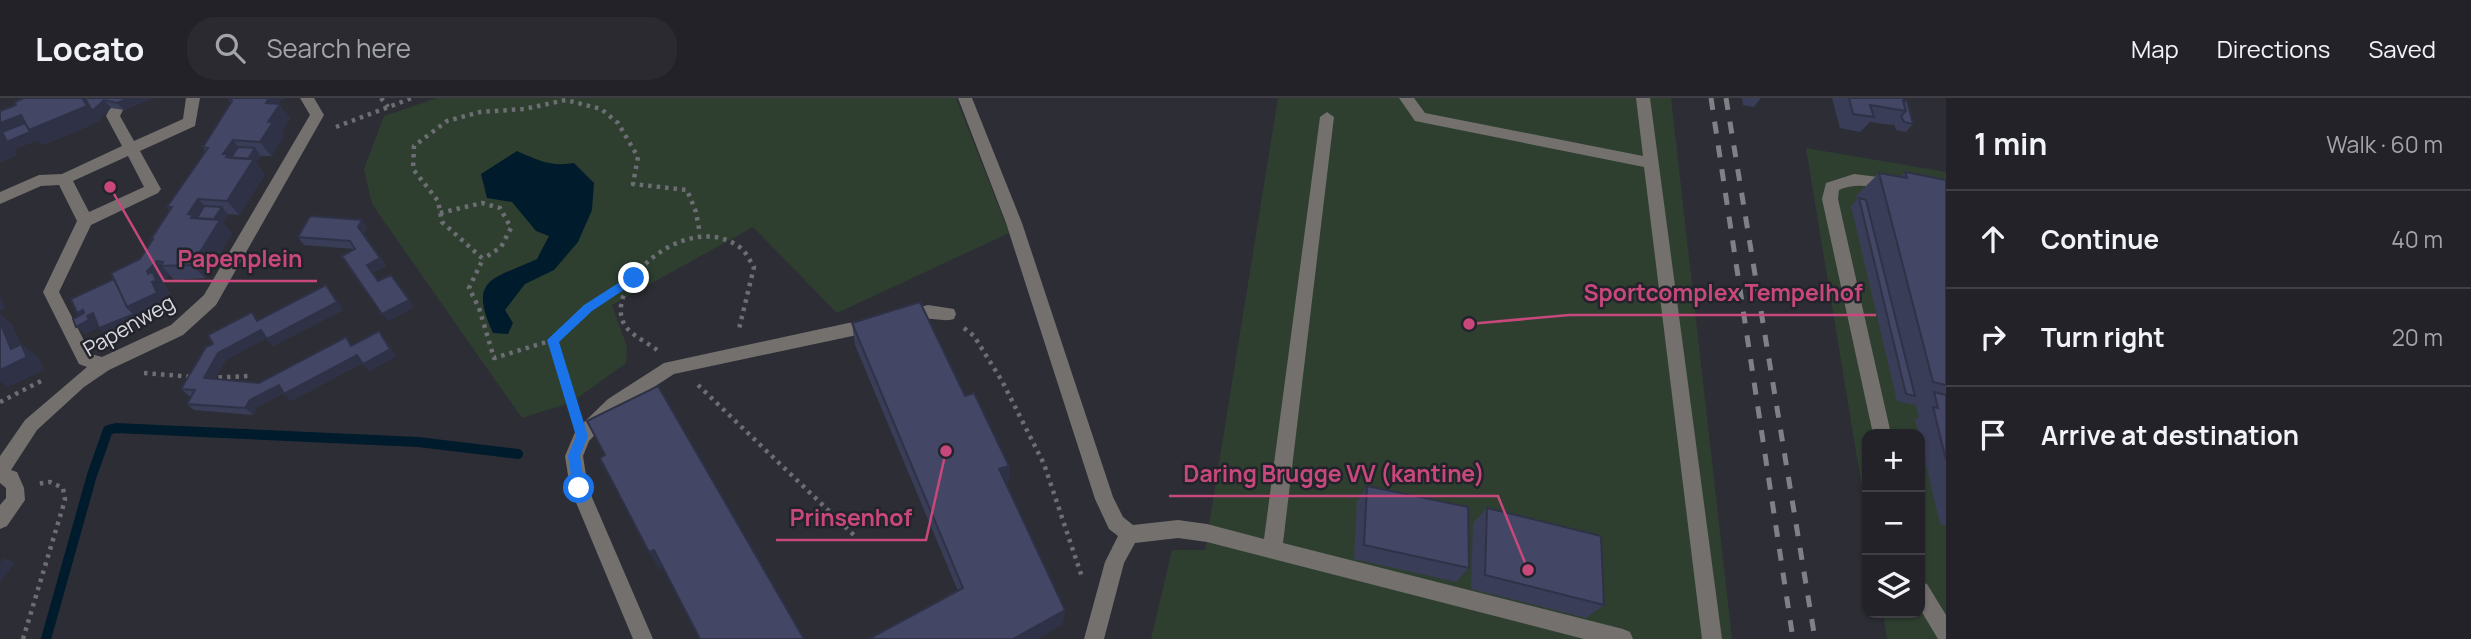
<!DOCTYPE html>
<html lang="en">
<head>
<meta charset="utf-8">
<style>
	:root { --surface:#222228; --page:#2a2a30; --text:#f1f3f6; --muted:#a2a4a8; --line:#3f3f45 }
	body { margin:0; font-family:Manrope,sans-serif; background:var(--page); color:var(--text) }
	.controls { position:absolute; right:21px; bottom:21px; display:grid; overflow:hidden; border-radius:14px; box-shadow:0 2px 5px #0004 }
	.controls button { width:63px; height:63px; display:grid; place-items:center; padding:0; border:0; border-bottom:2px solid var(--line); background:var(--surface); color:var(--text); font:35px sans-serif }
	.stop { position:absolute; width:21px; height:21px; margin:-16px; border:5px solid #1a73e8; border-radius:50%; background:#fff }
	.stop.end { background:#1a73e8; border-color:#fff; box-shadow:0 2px 7px #0008 }
	.list { margin:0; padding:0; list-style:none }
	h2 { display:flex; justify-content:space-between; align-items:center; height:91px; margin:0; padding:0 28px; font-size:30px }
	h2 small { font-size:23px; font-weight:400; color:var(--muted) }
	.list li { display:grid; grid-template-columns:46px 1fr auto; gap:21px; align-items:center; box-sizing:border-box; height:98px; padding:0 28px; border-top:2px solid var(--line) }
	.list b { display:block; font-size:26px; white-space:nowrap }
	.list em { font-size:23px; font-style:normal; color:var(--muted) }
	.icon { flex:none; width:38px; height:38px; fill:none; stroke:currentColor; stroke-width:2; stroke-linecap:round; stroke-linejoin:round }
	.map { position:relative; flex:none; width:1946px; height:541px; overflow:hidden }
	header { display:flex; align-items:center; gap:42px; box-sizing:border-box; height:98px; padding:0 35px; background:var(--surface); border-bottom:2px solid var(--line) }
	header strong { font-size:33px }
	nav { display:flex; gap:38px; margin-inline-start:auto; font-size:24px }
	.search { width:490px; height:63px; background:var(--page); display:flex; align-items:center; gap:18px; box-sizing:border-box; padding:0 24px; border-radius:28px; color:var(--muted); font-size:26px }
	main { display:flex }
	aside { flex:1; background:var(--surface) }
	.map>svg:first-child { display:block }
	.green { fill:#2e3f30 }
	.water { fill:#001b2c }
	.lines { fill:none; stroke-linecap:round; stroke-linejoin:round }
	.stream { stroke:#001b2c; stroke-width:10 }
	.path { stroke:#6d6e74; stroke-width:4.5; stroke-dasharray:3.5 5; stroke-linecap:butt }
	.minor { fill:#74706e; fill-rule:evenodd }
	.rail { stroke:#808187; stroke-width:5; stroke-dasharray:12 12; stroke-linecap:butt }
	.wall { fill:#3a3d57 }
	.shaded-wall { fill:#2f3247 }
	.building { fill:#434765; stroke:#2f3247; stroke-width:2 }
	.route { fill:#1a73e8 }
	.labels { text-anchor:middle; stroke-width:5; stroke-linejoin:round; paint-order:stroke }
	.street-label { font-size:21px; fill:#d8d9de; stroke:#23242b }
	.leader { fill:none; stroke:#c8487c; stroke-width:2.5 }
	.callout-dot { fill:#c8487c; stroke:#23242b; stroke-width:2.5 }
	.callout-label { font-size:23px; text-anchor:middle; font-weight:bold; fill:#c8487c; stroke:#23242b; stroke-width:5; stroke-linejoin:round; paint-order:stroke }
</style>
</head>
<body>
<header>
<strong>Locato</strong>
<div class="search"><svg class="icon" aria-label="search" viewBox="0 0 24 24"><circle cx="10" cy="10" r="6"/><path d="M15 15l6 6"/></svg>Search here</div>
<nav><a>Map</a><a>Directions</a><a>Saved</a></nav>
</header>
<main>
<div class="map">
<svg width="1946" height="541" viewBox="0 0 1946 541">
	<rect width="100%" height="100%" fill="#2d2e35"/>
	<path class="green" d="M437,0h519l53,135 -172,80 -84,-86 -141,78 15,42 -1,16 -54,39 -50,16 -150,-214 -8,-35 20,-53z
		M1278,0h393l61,541h-581l21,-89h33z
		M1806,50l140,24v467h-59l-4,-26h37v-179h-53v84z"/>
	<path class="water" d="M517,53c20,9 34,16 57,12l20,20 -2,27 -14,32 -24,28 -29,14 -20,26 8,13 -5,11 -15,-1c-26,-56 2,-54 44,-74l12,-23 -13,-5 -24,-29 -25,-4 -6,-24z"/>
	<g class="lines">
		<path class="stream" d="M46,541l46,-164 16,-45 8,-2 302,14 100,12"/>
		<path class="path" d="M381,0l7,9
			M336,29l76,-29
			M440,115l42,-10 18,5 11,20 -10,19 -18,12
			M634,180l-46,30 -35,32 -59,18 -15,-50 -10,-20 14,-29 -41,-37 -4,-21 -25,-32 1,-23 33,-25 33,-9 44,-3 42,-9 35,9 17,14 20,34 -5,27 54,6 9,22 4,22
			M964,230l10,8 28,45 42,83 38,113
			M553,242l22,72
			M657,252c-9,-7 -24,-14 -31,-23 -28,-39 63,-122 116,-78 5,5 8,12 12,18l-15,62
			M144,275l50,4
			M210,280l38,-2
			M698,287l159,153
			M0,304l43,-22
			M23,541l42,-139 -2,-12 -13,-6 -13,2"/>
		<path class="minor" d="M186,0h14l-5,28 -55,25 21,38 -3,4 -67,32 -32,67 32,62 11,3 69,-32 33,-30 106,-180 -10,-17h14l10,17 -108,190 -33,30 -74,35 -25,17 -47,43 -26,40 6,2 7,16 1,12 -18,26 -7,3v-24l6,-7v-10l-6,-5v-27l25,-36 62,-53 -8,-3 -36,-72 34,-71 -18,-36 -18,1 -41,18v-12l39,-17 23,-1 60,-28 -16,-30 6,-12h10l2,4 -4,8 14,25 49,-22zM128,58l16,31 -55,25 -16,-31z
			M958,0h14l50,125 91,274 10,20 10,8 45,-5 29,4 57,15 56,-422 7,-5 7,5 -51,426 340,86 7,3 3,7h-49l-377,-97 -29,-4 -43,5 -11,20 -20,76h-20l21,-77 13,-26 -9,-7 -14,-30 -89,-276z
			M1399,0h15l11,15 218,43 -7,-58h14l72,541h-20l-58,-472 -224,-45 -5,-1z
			M1854,76l40,5 8,6 -8,6c-18,-4 -38,-9 -55,-1l-1,9 53,235h-18l-51,-235 4,-16z
			M928,207l26,4 2,5 -2,5c-10,3 -19,-1 -29,0 -10,2 -18,7 -28,4l-2,-5 2,-5z
			M876,219l6,2 3,5 -3,5 -6,2 -202,43 -54,35 -31,32 -6,15 5,32 65,151h-20l-63,-151 -5,-32 11,-26 32,-31 56,-36z
			M1920,484l7,2 19,31v24h-8l-18,-30z"/>
		<path class="rail" d="M1711,0l82,541
			M1726,0l89,541"/>
	</g>
	<path class="wall" d="M24,0h129l-29,12 -13,-2 -12,11 1,2 -57,24 -5,-5 -24,9 3,6 -17,7v-51l16,-6z
		M228,0h58l-9,4 13,16 -9,15 3,4 -13,19h-10l-5,7 9,11 -26,41 -11,-1 -5,9 9,11 -27,44 -31,2 -4,-5 -7,7 3,4 4,8 -4,2 5,10 -29,15 -34,14 -9,-7 -2,-6 -2,1 2,5 -12,6 -5,-18 -3,-3 37,-34 26,-20 12,-19 -1,-1 19,-29 -3,-3 38,-56 -2,-4 28,-44z
		M1742,0h18v1l-6,8 -11,-2z
		M1832,0h71l10,26 -7,8 -10,-2 -2,-6 -2,1 -22,-3 -10,10 -20,-4z
		M1905,74l41,8v346l-6,-2 -20,-85v-5h-1l-4,-14 4,-3 -3,-12 -19,-4 -46,-195 6,-6 -1,-4 23,-23 21,4z
		M367,130l-3,6 22,32 -14,7 6,8 36,26 -26,14 -33,-72 -51,-4 -6,-8z
		M332,195l11,17 -70,36 -7,-8 -40,22 -12,19 45,4 93,-38 33,-6 11,17 -27,15 -7,-8 -71,38 -7,-8 -27,14 -4,8 -59,-5 -7,-6 4,-8h-2l-8,-7 78,-69z
		M852,225l113,73 44,70 -1,19h-1l58,125 -3,15 -104,-34 -103,-246z
		M1367,388l102,82 -13,14 -102,-23 3,-57z
		M1487,410l117,97 -18,13 -115,-29 2,-66z"/>
	<path class="shaded-wall" d="M82,0l22,2 7,8 -12,11 1,2 -57,24 -5,-5 -24,9 3,6 -17,7v-39l21,-8z
		M128,0h25l-29,12 -7,-7z
		M264,0h22l-9,4 13,16 -9,15 3,4 -13,19 -11,-14 8,-20 -2,-19z
		M233,42l11,14 -15,7 -6,-7z
		M255,50l6,8 -5,7 9,11 -26,41 -12,-14 17,-36z
		M198,101l13,14 -14,12 -9,-11z
		M222,109l6,7 -5,9 9,11 -27,44 -13,-13 18,-40z
		M362,122l5,8 -3,6 -6,-7z
		M380,160l6,8 -14,7 -5,-8z
		M157,163l13,14 -7,7 3,4 4,8 -4,2 5,10 -29,15 -34,14 -9,-7 28,-21 21,-33 -1,-3z
		M326,187l17,25 -70,36 -6,-7z
		M0,197l5,13 -5,3z
		M409,202l5,7 -26,14 -6,-7z
		M83,212l10,3 8,7 -6,3 2,5 -12,6 -9,-7 9,-7 -8,-7z
		M0,214l2,4 10,8 14,33 -5,-13 17,13 6,13 -36,17 -8,-6v-11l11,-21 -11,-27z
		M261,232l7,8 -42,22 -15,25 -7,-7 14,-25z
		M379,233l17,25 -27,15 -6,-7z
		M357,257l6,7 -72,39 -7,-7z
		M279,287l7,7 -29,15 -4,8 -8,-7 5,-8z
		M1009,368l-1,19 -10,3 1,-19z
		M654,452l10,17 -5,2 -10,-17z
		M4,460l11,5 -14,18 -1,-1v-17z
		M1065,512l-3,15 -24,14h-25z"/>
	<path class="building" d="M24,0h58l5,8 -58,24 -8,-15 -21,8v-12l16,-6 -1,-3z
		M85,0h43l-11,5 -13,-3 -12,11z
		M230,0h39l-3,5 14,1 -12,18h5l-13,20 -27,-2 -10,14h5l-2,3 28,2 -27,42 -29,-2 -10,15 5,1 -2,3 29,2 -28,45 -31,1 2,-4 -6,-1 -10,10 1,3 5,-2 3,9 -4,1 5,11 -30,14 -16,-34 29,-14 13,-20h-2l21,-32h-5l41,-59 -5,-1 29,-46z
		M1849,0h54l3,13 -36,-6 4,12 -21,-3z
		M1903,3h4l6,23 -9,-2 -3,-6 5,-5z
		M25,25l5,9 -23,10 -5,-10z
		M238,49l17,1 -7,11 -17,-1z
		M1905,74l41,8v205l-13,-3 -54,-209 28,5z
		M1859,100l7,2 49,196 -9,-2z
		M204,108l18,1 -8,12 -17,-1z
		M310,118l52,4 -4,7 22,31 -13,7 11,16 13,-6 18,25 -27,14 -40,-58 13,-7 -5,-8 -52,-4z
		M114,181l13,28 7,7 -35,14 -6,-15 -6,3 2,4 -13,7 -3,-8 11,-6 -1,-3 -6,3 -6,-14z
		M326,187l11,17 -70,37 -6,-9 -43,23 -14,25 55,5 87,-46 5,9 28,-15 11,18 -27,15 -6,-9 -73,39 -5,-9 -29,15 -5,8 -58,-4 8,-14 -14,-1 25,-42 7,-3 -5,-9 44,-23 5,9z
		M920,204l45,94 9,-3 35,73 -10,3 66,141 -52,29h-144l94,-51 -111,-265z
		M0,224l11,27 10,-5 6,13 -27,13z
		M658,288l146,253h-104l-46,-89 -5,2 -49,-94 5,-3 -18,-34z
		M1934,294l12,3v65l-13,-53 5,1z
		M1367,388l101,21 1,61 -105,-23z
		M1487,410l114,28 3,69 -119,-30z"/>
	<path class="route" d="M634,175l3,2v6l-45,30 -33,31 29,94 -8,20 5,32 -6,5 -6,-5 -5,-32 8,-20 -29,-96 37,-35z"/>
	<g class="labels">
		<g class="street-label">
			<text transform="translate(129 228) rotate(-30)" y="7">Papenweg</text>
		</g>
	</g>
	<path class="leader" d="M110 89L164 183H317M1469 226L1569 217H1876M1528 472L1498 398H1169M946 353L926 442H776"/>
	<g class="callout-dot">
		<circle cx="110" cy="89" r="7"/>
		<circle cx="1469" cy="226" r="7"/>
		<circle cx="1528" cy="472" r="7"/>
		<circle cx="946" cy="353" r="7"/>
	</g>
	<g class="callout-label">
		<text x="240" y="169">Papenplein</text>
		<text x="1723" y="203">Sportcomplex Tempelhof</text>
		<text x="1334" y="384">Daring Brugge VV (kantine)</text>
		<text x="851" y="428">Prinsenhof</text>
	</g>
</svg>
<div class="controls">
<button>+</button>
<button>−</button>
<button><svg class="icon" aria-label="layers" viewBox="0 0 24 24"><path d="M12 4l9 5-9 5-9-5zM3 14l9 5 9-5"/></svg></button>
</div>
<div class="stop" style="left:579px;top:390px"></div>
<div class="stop end" style="left:634px;top:180px"></div>
</div>
<aside>
<h2>1 min<small>Walk · 60 m</small></h2>
<ul class="list">
<li><svg class="icon" aria-label="ahead" viewBox="0 0 24 24"><path d="M12 20V5M6 11l6-6 6 6"/></svg><div><b>Continue</b></div><em>40 m</em></li>
<li><svg class="icon" aria-label="right" viewBox="0 0 24 24"><path d="M7 20v-9h11M14 6l5 5-5 5"/></svg><div><b>Turn right</b></div><em>20 m</em></li>
<li><svg class="icon" aria-label="arrive" viewBox="0 0 24 24"><path d="M6 21V4h12l-3 4 3 4H6"/></svg><div><b>Arrive at destination</b></div></li>
</ul>
</aside>
</main>
</body>
</html>
